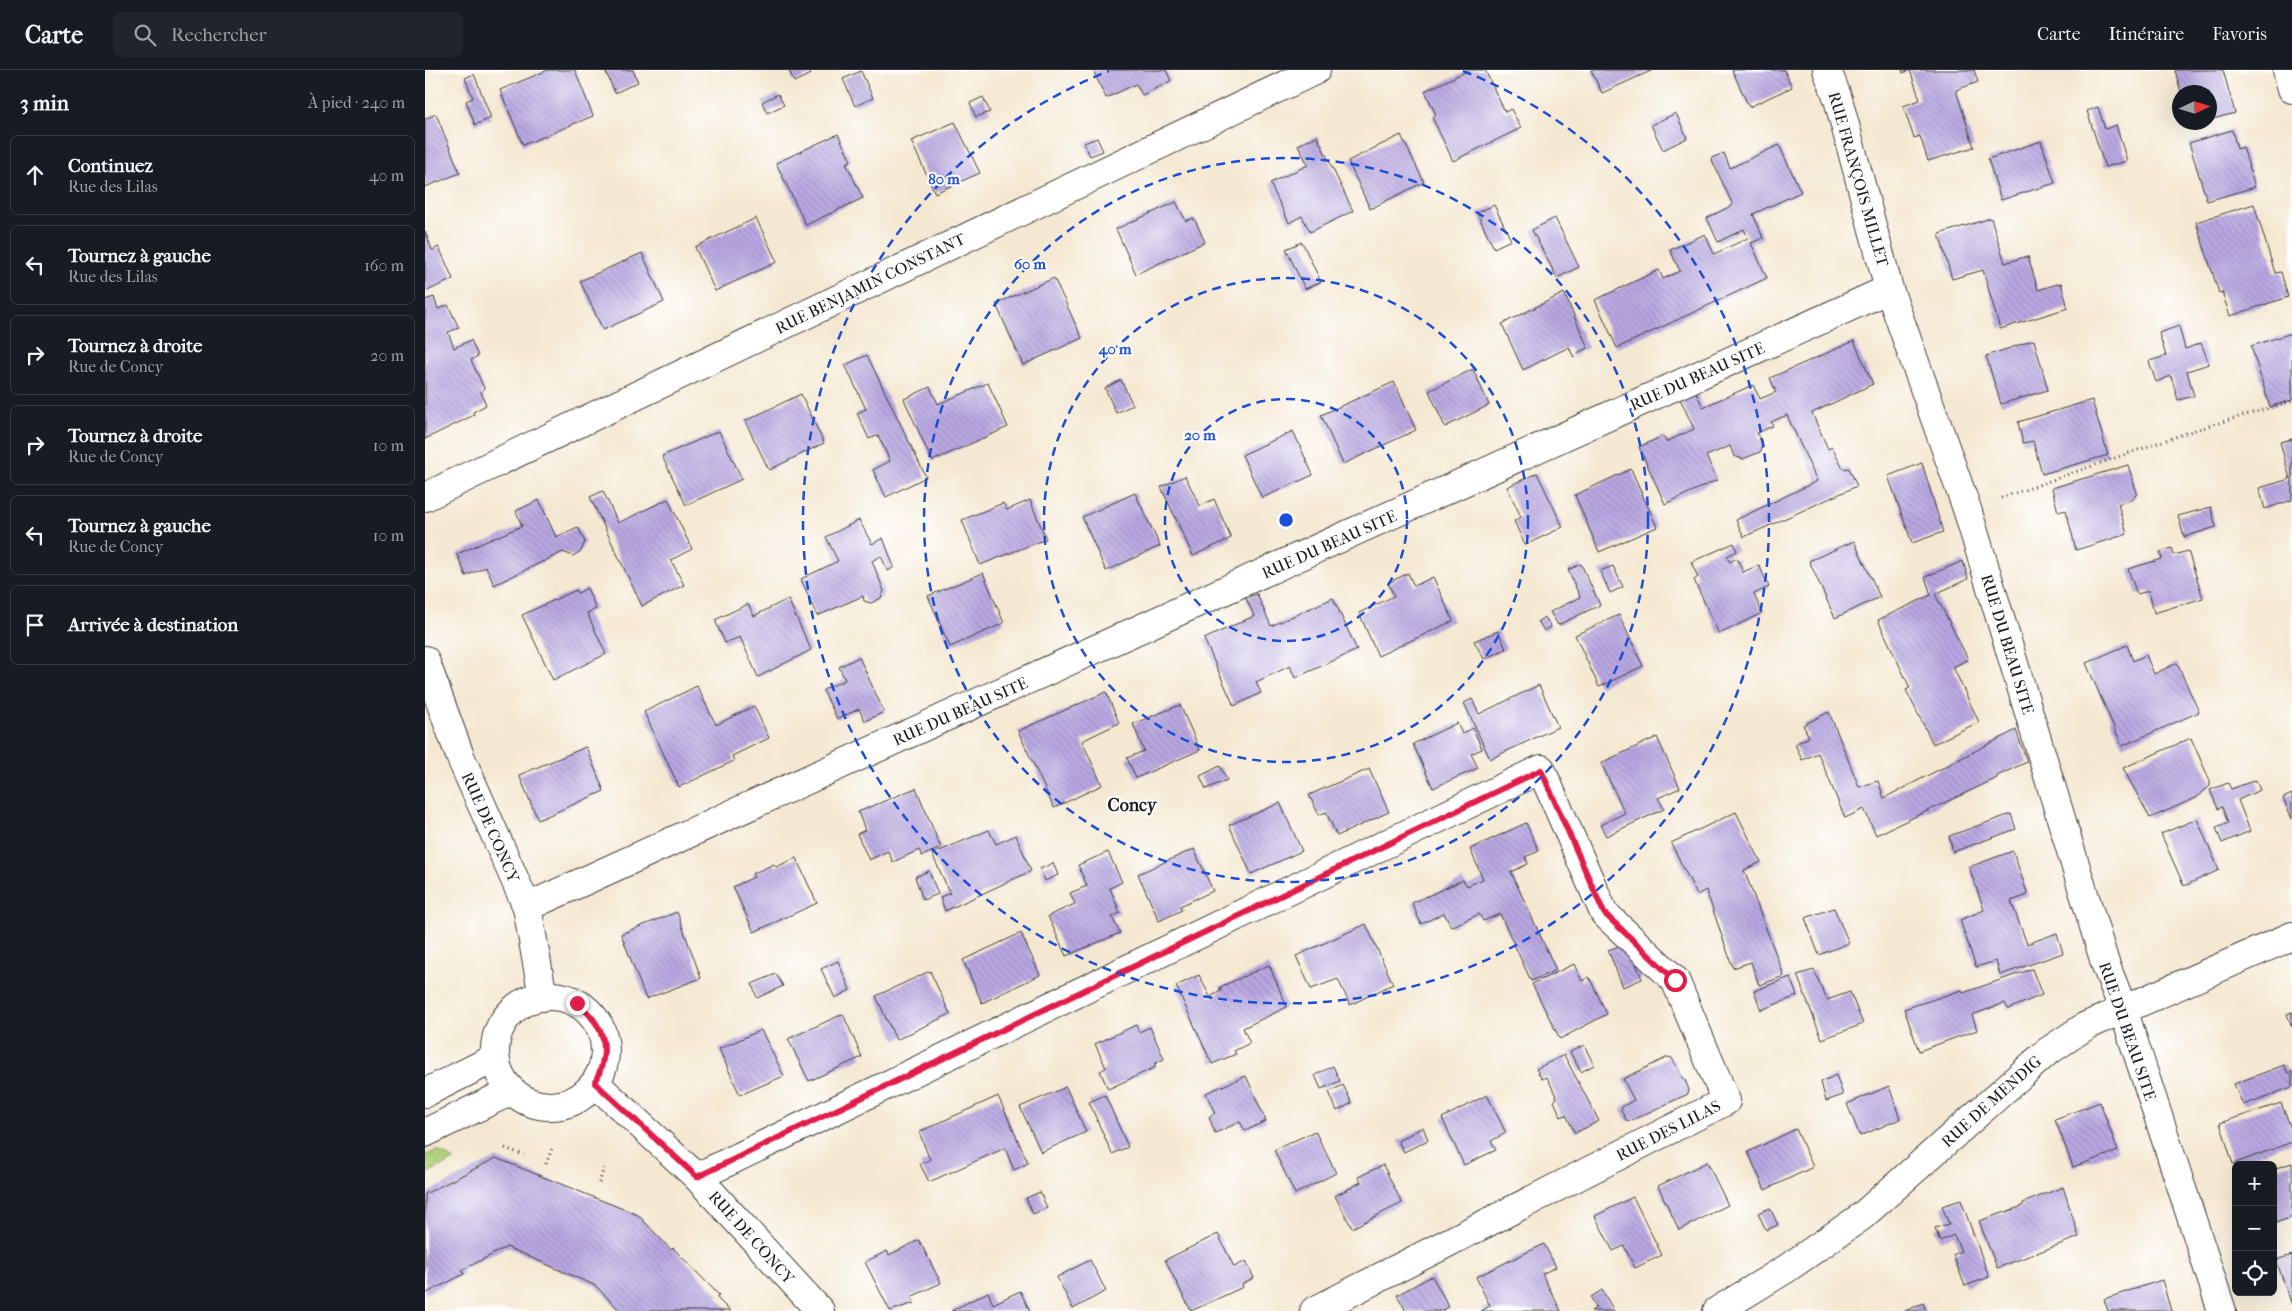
<!DOCTYPE html>
<html lang="fr">
<head>
<meta charset="utf-8">
<style>
	:root { --surface:#171b24; --page:#20242c; --text:#f1f3f6; --muted:#9ea1a6; --line:#363941 }
	body { margin:0; font-family:"IM FELL French Canon",serif; background:var(--page); color:var(--text) }
	.controls { position:absolute; right:15px; bottom:15px; display:grid; overflow:hidden; border-radius:8px; box-shadow:0 5px 20px #0002 }
	.controls button { width:45px; height:45px; display:grid; place-items:center; padding:0; border:0; border-bottom:1px solid var(--line); background:var(--surface); color:var(--text); font:25px sans-serif }
	.compass { position:absolute; left:1747px; top:15px; width:45px; height:45px; border-radius:50%; background:var(--surface); box-shadow:0 5px 20px #0002; rotate:86deg }
	.stop { position:absolute; width:15px; height:15px; margin:-11px; border:4px solid #e11d48; border-radius:50%; background:#fff }
	.stop.end { background:#e11d48; border-color:#fff; box-shadow:0 1px 5px #0008 }
	.list { margin:0; padding:0; list-style:none }
	h2 { display:flex; justify-content:space-between; align-items:center; height:65px; margin:0; padding:0 20px; font-size:21px }
	h2 small { font-size:16px; font-weight:400; color:var(--muted) }
	.list li { display:grid; grid-template-columns:32px 1fr auto; gap:15px; align-items:center; box-sizing:border-box; height:80px; margin:0 10px 10px; padding:0 10px; border:1px solid var(--line); border-radius:8px }
	.list b { display:block; font-size:19px; white-space:nowrap }
	.list p { margin:0; font-size:16px; white-space:nowrap; color:var(--muted) }
	.list em { font-size:16px; font-style:normal; color:var(--muted) }
	.icon { flex:none; width:28px; height:28px; fill:none; stroke:currentColor; stroke-width:2; stroke-linecap:round; stroke-linejoin:round }
	.map { position:relative; flex:none; width:1867px; height:1241px; overflow:hidden }
	header { display:flex; align-items:center; gap:30px; box-sizing:border-box; height:70px; padding:0 25px; background:var(--surface); border-bottom:1px solid var(--line) }
	header strong { font-size:24px }
	nav { display:flex; gap:28px; margin-inline-start:auto; font-size:18px }
	.search { width:350px; height:45px; background:var(--page); display:flex; align-items:center; gap:12px; box-sizing:border-box; padding:0 18px; border-radius:8px; color:var(--muted); font-size:19px }
	main { display:flex }
	aside { flex:1; background:var(--surface) }
	.map>svg:first-child { display:block }
	.grass { fill:url(#grass-dots); stroke:#66784c }
	.building { fill:url(#building-back-hatch) }
	.lines { fill:none; stroke-linecap:round; stroke-linejoin:round }
	.minor-casing { stroke:#3d3b37; stroke-width:30 }
	.tertiary-casing { stroke:#3d3b37; stroke-width:30 }
	.path { stroke:#3d3b37; stroke-width:3; stroke-dasharray:1 4; stroke-linecap:butt }
	.minor { stroke:#fff; stroke-width:28 }
	.tertiary { stroke:#fff; stroke-width:28 }
	.route { stroke:#e11d48; stroke-width:6 }
	.ring { fill:none; stroke:#1d4ed8; stroke-width:2.5; stroke-dasharray:9 6 }
	.labels { text-anchor:middle; stroke-width:4; stroke-linejoin:round; paint-order:stroke }
	.street-label { font-size:16px; fill:#1c1c1c; stroke:#fff }
	.neighbourhood-label { font-size:18px; font-weight:bold; fill:#1c1c1c; stroke:#fff }
	.centre { fill:#1d4ed8; stroke:#fff; stroke-width:2.5 }
	.ring-label { font-size:15px; text-anchor:middle; font-weight:bold; fill:#1d4ed8; stroke:#fff; stroke-width:4; stroke-linejoin:round; paint-order:stroke }
</style>
</head>
<body>
<header>
<strong>Carte</strong>
<div class="search"><svg class="icon" aria-label="search" viewBox="0 0 24 24"><circle cx="10" cy="10" r="6"/><path d="M15 15l6 6"/></svg>Rechercher</div>
<nav><a>Carte</a><a>Itinéraire</a><a>Favoris</a></nav>
</header>
<main>
<aside>
<h2>3 min<small>À pied · 240 m</small></h2>
<ul class="list">
<li><svg class="icon" aria-label="ahead" viewBox="0 0 24 24"><path d="M12 20V5M6 11l6-6 6 6"/></svg><div><b>Continuez</b><p>Rue des Lilas</p></div><em>40 m</em></li>
<li><svg class="icon" aria-label="left" viewBox="0 0 24 24"><path d="M17 20v-9H6M10 6l-5 5 5 5"/></svg><div><b>Tournez à gauche</b><p>Rue des Lilas</p></div><em>160 m</em></li>
<li><svg class="icon" aria-label="right" viewBox="0 0 24 24"><path d="M7 20v-9h11M14 6l5 5-5 5"/></svg><div><b>Tournez à droite</b><p>Rue de Concy</p></div><em>20 m</em></li>
<li><svg class="icon" aria-label="right" viewBox="0 0 24 24"><path d="M7 20v-9h11M14 6l5 5-5 5"/></svg><div><b>Tournez à droite</b><p>Rue de Concy</p></div><em>10 m</em></li>
<li><svg class="icon" aria-label="left" viewBox="0 0 24 24"><path d="M17 20v-9H6M10 6l-5 5 5 5"/></svg><div><b>Tournez à gauche</b><p>Rue de Concy</p></div><em>10 m</em></li>
<li><svg class="icon" aria-label="arrive" viewBox="0 0 24 24"><path d="M6 21V4h12l-3 4 3 4H6"/></svg><div><b>Arrivée à destination</b></div></li>
</ul>
</aside>
<div class="map">
<svg width="1867" height="1241" viewBox="0 0 1867 1241">
	<defs>
		<pattern id="grass-dots" width="8" height="8" patternUnits="userSpaceOnUse" patternTransform="scale(1.25)"><rect width="8" height="8" fill="#b1d37b"/><path d="M2 2h.1M6 6h.1" fill="none" stroke="#98b56a" stroke-width="1.8" stroke-linecap="round"/></pattern>
		<pattern id="building-back-hatch" width="6" height="6" patternUnits="userSpaceOnUse" patternTransform="scale(1.25)"><rect width="6" height="6" fill="#b8a7e1"/><path d="M-1 5l2 2M0 0l6 6M5-1l2 2" fill="none" stroke="#9e8fc0"/></pattern>
	</defs>
	<rect width="100%" height="100%" fill="#fff"/>
	<filter id="ink" filterUnits="userSpaceOnUse"><feTurbulence type="fractalNoise" baseFrequency=".02" numOctaves="2"/><feDisplacementMap in="SourceGraphic" scale="10" xChannelSelector="R" yChannelSelector="G"/><feConvolveMatrix kernelMatrix="1 2 1 2 8 2 1 2 1" color-interpolation-filters="sRGB"/></filter>
	<filter id="wash" filterUnits="userSpaceOnUse"><feTurbulence type="fractalNoise" baseFrequency=".0096" numOctaves="4" result="noise"/><feDisplacementMap in="SourceGraphic" scale="20" xChannelSelector="R" yChannelSelector="G"/><feGaussianBlur stdDeviation="1.12" result="paint"/><feColorMatrix in="noise" values="0 0 0 0 0 0 0 0 0 0 0 0 0 0 0 0 0 1.4 0 .05"/><feComposite in="paint" operator="in"/></filter>
	<g filter="url(#wash)">
		<rect width="100%" height="100%" fill="#f5e8d2"/>
		<path class="grass" d="M12,1080l17,10 -29,14v-18z"/>
		<g id="blocks">
			<path class="building" d="M123,0h27l18,46 -70,29 -23,-55z
				M180,0h28l5,12 -23,11z
				M364,0h20l2,4 -17,8z
				M668,0h73l5,11 -29,14 -6,-11 -30,14z
				M1044,0h16l20,42 6,-3 10,19 -68,33 -21,-44 4,-2 -11,-24z
				M1166,0h62l-51,23z
				M1307,0h52l8,17 -43,20z
				M1477,0h72l4,12 -22,8 18,57 -46,14 -8,-25 -6,2 -11,-32 17,-6 -10,-30 -7,3z
				M1750,0h48l12,43 -26,7v-28h-28z
				M436,1l12,27 -18,8 -12,-27z
				M49,4l17,44 -16,7 -9,-24 7,-3 -8,-20z
				M353,24l6,11 -17,8 -5,-11z
				M558,27l7,15 -14,5 -6,-14z
				M1673,37l7,22 11,-4 11,36 -22,6 -18,-56z
				M1251,43l11,25 -24,12 -12,-25z
				M11,44l24,59 -35,14v-68z
				M530,52l25,51 -45,20 -24,-52z
				M1807,60l5,19 6,-2 12,40 -48,14 -18,-58z
				M413,64l13,27 -5,2 17,35 -57,27 -30,-62z
				M976,65l23,47 -54,27 -22,-48z
				M892,66l36,75 -43,21 -8,-16 -13,7 -19,-40 38,-18 -10,-20z
				M672,68l6,13 -13,5 -6,-13z
				M1616,71l14,42 -54,17 -13,-41z
				M1354,75l22,47 -48,22 10,24 -12,5 16,35 -150,70 -22,-48 64,-30 4,9 17,-8 -10,-21 35,-16 9,20 34,-16 -4,-9 -26,13 -11,-24 26,-13 -22,-47 13,-5 6,15z
				M751,132l10,19 8,-3 11,24 -69,32 -20,-45z
				M1829,134l21,69 6,-1 7,25 -58,19 -8,-24 -3,1 -23,-71z
				M1069,135l17,35 -17,8 -17,-35z
				M331,148l21,44 -62,29 -20,-44z
				M1130,148l24,49 -22,11 -25,-48z
				M1566,148l14,45 23,-7 10,34 23,-7 7,25 -68,21 -17,-59 -31,9 -13,-45z
				M0,161l7,19 7,-3 14,32 -28,13z
				M877,172l19,40 -16,7 -19,-40z
				M217,183l22,49 -61,28 -23,-49z
				M629,208l28,60 -59,27 -27,-61z
				M1139,223l24,55 -9,4 -5,6 -5,-11 -46,23 -21,-46z
				M9,227l4,12 10,-4 11,23 -11,4 6,16 17,-8 7,16 -7,4 13,28 -3,4 5,13 -13,7 1,3 -49,24v-139z
				M1754,256l6,23 16,-6 8,21 -22,7 7,25 -16,4 -7,-24 -15,6 -7,-21 17,-5 -7,-23z
				M1867,263v67l-22,7 -19,-61z
				M1609,270l14,50 -47,14 -15,-48z
				M1429,271l19,43 -61,29 16,36 4,-2 11,22 6,-1 8,18 -113,51 -8,-17 81,-39 -30,-66 -16,7 2,4 -16,7 6,13 -3,6 -17,7 -9,-3 -4,-10 -24,10 11,24 -52,24 -26,-57 24,-11 3,6 28,-13 -16,-35 16,-6 9,19 50,-22 7,14 16,-7 -6,-14z
				M442,285l59,122 -40,20 -13,-27 17,-9 -12,-26 -9,4 -12,-26 9,-4 -21,-44z
				M1048,299l16,36 -44,22 -16,-36z
				M696,310l12,25 -17,8 -11,-25z
				M969,312l22,48 -73,34 -22,-49z
				M563,313l20,44 -76,34 -28,-62 26,-12 8,17z
				M376,324l23,49 -55,27 -24,-49z
				M1667,330l16,55 -66,19 -9,-33 -10,2 -5,-21z
				M294,361l23,48 -56,26 -24,-49z
				M868,361l20,44 -51,23 -20,-43z
				M1867,369v61l-27,9 -6,-21 31,-9 -10,-37z
				M1497,393l21,69 -31,11 -24,-67z
				M1703,395l9,28 -4,6 -15,5 9,30 -51,16 -10,-40 -8,2 -6,-24z
				M1206,399l26,58 -58,25 -24,-57z
				M1112,403l26,54 -38,18 -11,-24 7,-4 -14,-30z
				M760,406l15,30 14,-7 17,39 -38,18 -32,-69z
				M178,421l15,32 50,-24 24,50 -21,11 13,25 -42,21 -52,-109z
				M710,423l25,53 -54,25 -24,-54z
				M114,430l17,37 22,-10 7,15 -4,9 -8,5 -10,-4 -69,33 -8,-18 -20,9 -9,-22 65,-28 -6,-15z
				M605,430l16,39 -66,26 -18,-45 41,-17 4,7z
				M1786,437l5,20 -32,10 -6,-21z
				M434,450l13,24 11,-6 11,29 -6,4 -7,-15 -9,5 12,30 -3,7 -10,5 -7,-2 -1,-5 -46,20 -16,-37 37,-18 -12,-24z
				M1429,471l26,56 -45,21 -26,-57z
				M1309,473l3,8 -10,5 3,6 7,-4 6,14 16,-7 10,22 -15,7 8,19 -43,21 -25,-54 4,-3 -7,-15z
				M1747,478l2,7 14,-4 15,47 -49,15 -5,-22 -12,3 -9,-25 34,-10 -2,-7z
				M1538,491l5,18 -33,15 33,65 -15,8 26,55 -46,22 -27,-54 4,-2 -32,-68 53,-25 -6,-18z
				M1156,494l19,41 -42,20 -8,-13 30,-15 -12,-27z
				M1188,496l10,21 -13,6 -10,-22z
				M558,503l21,50 -54,24 -22,-51z
				M983,503l6,13 19,-9 20,44 -75,35 -19,-43 35,-17 -6,-13z
				M162,518l9,21 -9,4 19,41 -53,26 -31,-65 54,-25 2,3z
				M832,524l14,32 62,-28 24,52 -62,28 -5,-12 -34,16 5,11 -27,13 -30,-67 50,-23 -8,-18z
				M363,529l23,51 -53,27 -18,-40 -15,6 -10,-23 33,-16 6,12z
				M1194,545l24,51 -44,21 -24,-52z
				M1120,547l6,10 -7,4 -6,-10z
				M1073,561l8,18 -22,10 -10,-18z
				M1702,575l6,16 13,-6 8,19 23,-11 22,49 -77,34 -36,-83z
				M434,587l25,55 -19,9 -6,-12 -22,10 -14,-29 22,-10 -6,-13z
				M1114,615l19,42 -68,32 -26,-56 8,-4 7,15z
				M272,616l19,39 38,-19 15,32 -37,18 2,5 -55,26 -35,-75z
				M681,622l13,31 -37,18 20,44 -48,23 -36,-77z
				M755,635l20,45 -64,28 -9,-20 17,-7 -11,-27z
				M1404,642l30,75 19,-6 6,17 132,-68 11,32 -30,14v2l-121,57 -12,-26 -19,9 -27,-65 -16,7 -7,-16 14,-7 -6,-12z
				M1032,653l5,11 11,-6 9,21 -11,5 7,14 -45,20 -20,-44z
				M1232,667l23,51 -22,10 6,11 -58,27 -6,-11 25,-12 -24,-50z
				M1766,668l19,43v5l-14,12 -46,20 -27,-50z
				M161,677l18,44 -66,29 -19,-45z
				M795,696l7,14 -21,9 -6,-13z
				M944,699l20,43 -52,24 -11,-24 -7,3 -10,-20z
				M1831,710l4,10 -22,10 12,31 -28,12 -6,-15 12,-5 -6,-16 -4,2 -8,-19 18,-7 3,6z
				M491,718l25,60 -19,8 -3,-6 -26,12 -5,-11 -19,9 -12,-26 8,-4 -7,-18z
				M1867,724v25l-9,-21z
				M855,733l22,48 -51,23 -22,-49z
				M1311,742l25,50 -17,8 40,106 -25,9 -8,-23 -18,6 -27,-78 -9,5 -26,-52z
				M1586,744l5,15 -63,23 -4,-16z
				M1772,749l22,51 -35,16 -23,-52z
				M1101,753l13,28 -14,6 3,7 -17,8 45,98 -25,11 -31,-67 -17,7 -4,-7 -28,13 -7,-14 -23,11 -9,-21 51,-23 4,6 16,-7 -13,-30z
				M564,760l7,14 20,-9 15,36 -86,40 -5,-14 10,-4 -18,-39z
				M769,779l19,42 -33,15 2,4 -23,11 -21,-47z
				M1588,781l15,44 -17,6 16,43 30,-11 6,20 -63,22 -4,-14 -20,6 -16,-47 24,-10 -15,-43z
				M683,782l14,30 -12,6 10,25 -8,4 8,16 -54,23 -18,-40 27,-12 -5,-11 17,-7 -9,-21z
				M371,788l21,45 -63,29 -21,-45 21,-10 -2,-3 22,-10 2,3z
				M628,793l5,12 -13,6 -5,-12z
				M504,801l9,23 -15,6 -8,-23z
				M1409,838l15,35 -30,12 -14,-37z
				M252,842l24,66 -55,21 -25,-65z
				M941,854l27,60 -43,21 -12,-26 -27,10 -15,-33z
				M596,863l19,42 -58,28 -19,-43z
				M1203,873l14,36 -19,8 -15,-37z
				M413,891l12,29 -15,8 -14,-29z
				M1149,894l8,17 7,-4 18,37 -47,25 -28,-55z
				M844,895l18,42 -44,21 7,15 -16,8 2,3 -24,10 -36,-78 23,-11 11,22 11,-6 -1,-4z
				M1607,899l10,26 -34,14 -3,-6 -33,12 5,15 -58,21 -15,-42 58,-19 1,3z
				M1389,900l13,30 23,-8 13,32 -41,15 -25,-64z
				M505,901l20,43 -54,26 -20,-44z
				M351,904l7,12 -26,12 -5,-14z
				M1365,907l7,19 -36,14 -7,-19z
				M1867,942v15l-5,-13z
				M418,944l19,43 -53,24 -21,-42z
				M711,955l3,7 11,-5 14,32 -10,5 2,3 -48,22 -8,-18 6,-3 -11,-24z
				M336,960l23,46 -44,19 -21,-46z
				M1159,975l10,20 -13,7 -11,-20z
				M1139,985l35,66 -24,12 -9,-18 -5,2 -7,-16 3,-3 -10,-21 -5,2 -6,-10z
				M1243,987l4,1 11,21 2,1 4,10 -1,4 -58,27 -4,-1 -5,-10 2,-4 11,-6 -11,-21z
				M1859,995l4,8 4,-2v16l-49,18 -9,-21z
				M908,996l7,15 -19,8 -6,-14z
				M1411,1005l7,20 -17,6 -5,-19z
				M821,1006l20,45 -21,10 -5,-9 -25,11 -6,-16 6,-4 -9,-20z
				M918,1015l9,18 -15,8 -8,-19z
				M1464,1016l11,33 -40,17 -13,-32z
				M641,1017l20,45 -45,20 -21,-45z
				M680,1025l23,52 -16,7 -23,-52z
				M1062,1025l19,38 -15,8 5,9 -32,15 -22,-47z
				M573,1026l30,67 -14,7 -9,-22 -76,34 -9,-18 10,-4 -11,-28z
				M1675,1032l18,49 -45,16 -18,-48z
				M1856,1033l11,28v11l-59,22 -13,-41z
				M998,1057l5,13 -24,12 -6,-11z
				M1371,1059l17,38 -48,23 -17,-38z
				M890,1061l21,42 -41,21 -21,-44z
				M71,1088l142,57 33,35 2,-2 46,47 -3,2 14,14h-110l-24,-25 -89,-39 -45,23 2,4 -39,20v-100z
				M1282,1092l21,43 -49,25 -21,-44z
				M1867,1093v54l-19,7v-55z
				M958,1095l19,38 -50,25 -17,-32 26,-14 -3,-5z
				M1638,1117l16,50 -82,31 -18,-47 44,-15v-3z
				M615,1122l7,16 -14,6 -7,-16z
				M1208,1127l29,58 -27,13 -11,-22 -11,5 -18,-35z
				M1536,1130l28,77 -24,9 -12,-31 8,-4 -7,-16 -14,6 -5,-13 14,-4 -7,-18z
				M1345,1138l8,17 -12,5 -8,-17z
				M793,1164l16,33 12,-6 8,17 -12,6 1,3 -52,24 -26,-51z
				M494,1170l22,43 -30,14 3,6 -24,8 -25,-49 22,-11 2,4z
				M1119,1174l12,23 -14,7 19,37h-80l9,-5 -14,-29z
				M1867,1185v50l-16,-45z
				M665,1190l16,31 -33,18 -16,-32z
				M1007,1206l17,31 -8,4h-35l-9,-16z
				M1737,1210l9,31h-63l-4,-12z
				M1177,1220l12,21h-23l5,-3 -5,-11z
				M595,1221l10,20h-79l37,-19 5,12z
				M1498,1233l3,8h-21z"/>
		</g>
	</g>
	<g filter="url(#ink)">
		<use href="#blocks" fill-opacity="0" stroke="#3d3b37" stroke-width="1"/>
		<g class="lines">
			<g class="minor-casing">
				<path id="minor" d="M1402,0l11,29 51,190 78,220 138,454 18,46 99,302
					M1862,0l5,19
					M0,427l891,-427
					M102,837l1362,-618
					M0,1023l70,-35
					M0,1063l86,-42
					M272,1107l844,-408 63,144 71,67 51,121 -412,210"/>
			</g>
			<g class="tertiary-casing">
				<path id="tertiary" d="M0,590l35,96 67,151 16,90
					M70 981a55 55 0 1 1 110 0a55 55 0 1 1-110 0Z
					M170,1013l102,94 123,134
					M1292,1241l69,-42 75,-52 186,-165 39,-26 206,-90"/>
			</g>
			<path class="path" d="M1576,428l188,-66 103,-31
				M80,1078l19,7
				M121,1094l7,-18
				M174,1113l5,-15"/>
			<use href="#minor" class="minor"/>
			<use href="#tertiary" class="tertiary"/>
		</g>
	</g>
	<g class="lines" filter="url(#ink)">
		<path class="route" d="M152,933c29,23 34,47 18,80l102,94 844,-407 63,143 71,67"/>
	</g>
	<g class="ring">
		<circle cx="861" cy="450" r="121"/>
		<circle cx="861" cy="450" r="242"/>
		<circle cx="861" cy="450" r="362"/>
		<path d="M1038 1A483 483 0 1 1 684 1"/>
	</g>
	<g class="labels">
		<g class="street-label">
			<text transform="translate(1434 109) rotate(74)" y="6">RUE FRANÇOIS MILLET</text>
			<text transform="translate(445 213) rotate(-26)" y="6">RUE BENJAMIN CONSTANT</text>
			<text transform="translate(1272 306) rotate(-24)" y="6">RUE DU BEAU SITE</text>
			<text transform="translate(904 474) rotate(-24)" y="6">RUE DU BEAU SITE</text>
			<text transform="translate(1583 574) rotate(73)" y="6">RUE DU BEAU SITE</text>
			<text transform="translate(535 641) rotate(-24)" y="6">RUE DU BEAU SITE</text>
			<text transform="translate(66 757) rotate(66)" y="6">RUE DE CONCY</text>
			<text transform="translate(1703 961) rotate(71)" y="6">RUE DU BEAU SITE</text>
			<text transform="translate(1566 1031) rotate(-42)" y="6">RUE DE MENDIG</text>
			<text transform="translate(1243 1060) rotate(-27)" y="6">RUE DES LILAS</text>
			<text transform="translate(327 1167) rotate(48)" y="6">RUE DE CONCY</text>
		</g>
		<g class="neighbourhood-label">
			<text x="707" y="741">Concy</text>
		</g>
	</g>
	<circle cx="861" cy="450" r="8" class="centre"/>
	<g class="ring-label">
		<text x="519" y="114">80 m</text>
		<text x="605" y="199">60 m</text>
		<text x="690" y="284">40 m</text>
		<text x="775" y="370">20 m</text>
	</g>
</svg>
<div class="controls">
<button>+</button>
<button>−</button>
<button><svg class="icon" aria-label="locate" viewBox="0 0 24 24"><circle cx="12" cy="12" r="6"/><path d="M12 2v4M12 18v4M2 12h4M18 12h4"/></svg></button>
</div>
<svg class="compass" viewBox="-18 -18 36 36"><path d="M0-13l5 13h-10z" fill="#e53935"/><path d="M0 13l5-13h-10z" fill="#9ea1a6"/></svg>
<div class="stop" style="left:1250px;top:910px"></div>
<div class="stop end" style="left:152px;top:933px"></div>
</div>
</main>
</body>
</html>
